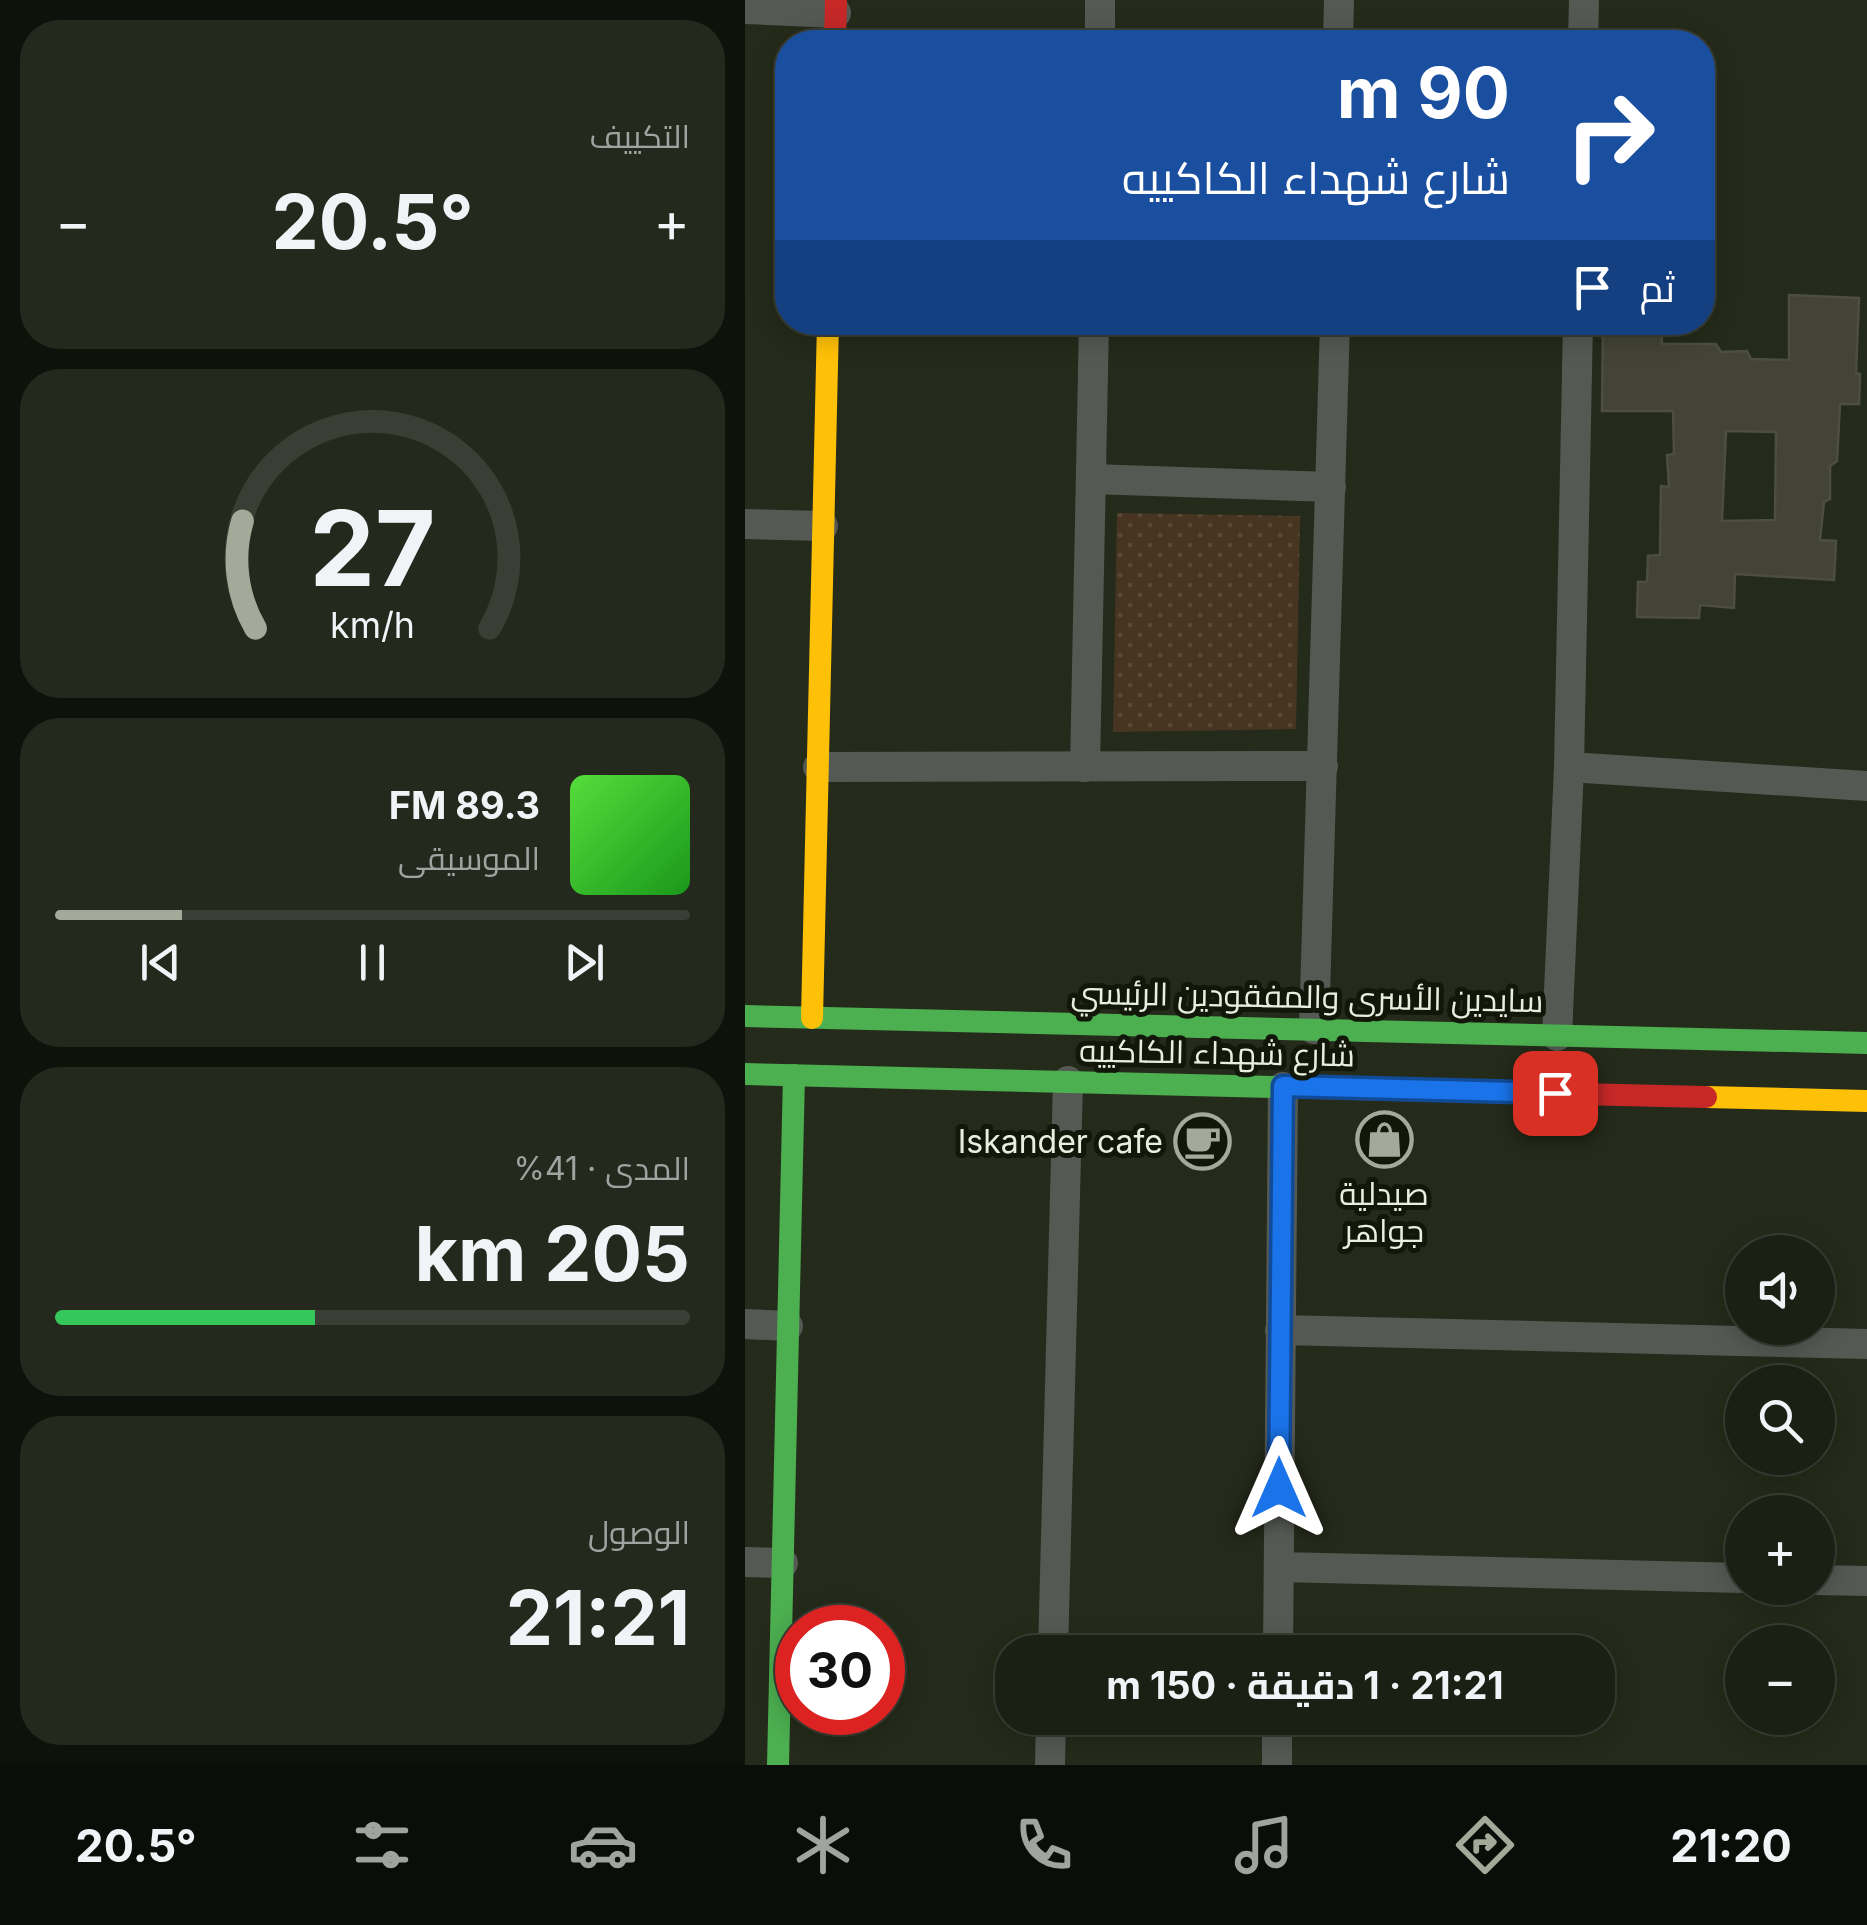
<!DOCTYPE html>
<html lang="ar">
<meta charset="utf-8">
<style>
body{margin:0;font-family:Inter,Cairo,sans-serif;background:#25281d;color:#f1f3f6;direction:rtl;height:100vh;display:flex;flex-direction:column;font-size:38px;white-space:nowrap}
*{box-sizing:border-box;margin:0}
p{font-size:32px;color:#a0a3a0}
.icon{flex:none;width:55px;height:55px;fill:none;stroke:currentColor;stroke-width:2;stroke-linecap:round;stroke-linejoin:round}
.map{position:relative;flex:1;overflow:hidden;direction:ltr}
.sheet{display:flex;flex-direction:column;gap:20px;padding:20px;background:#0f120b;width:745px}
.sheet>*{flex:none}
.hud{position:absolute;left:30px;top:30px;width:940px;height:305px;border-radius:40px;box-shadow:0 5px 25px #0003,0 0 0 2px #3a3e34;direction:rtl;background:#1a4fa0;color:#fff;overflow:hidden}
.fabs{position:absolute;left:980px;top:1235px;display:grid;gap:20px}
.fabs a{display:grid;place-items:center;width:110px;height:110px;border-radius:50%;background:#1c2014;box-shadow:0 5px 25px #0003,0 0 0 2px #3a3e34;font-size:50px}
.speed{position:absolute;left:30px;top:1605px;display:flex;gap:20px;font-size:50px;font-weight:700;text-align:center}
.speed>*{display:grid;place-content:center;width:130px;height:130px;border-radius:50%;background:#1c2014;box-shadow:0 5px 25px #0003,0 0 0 2px #3a3e34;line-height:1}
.speed .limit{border:15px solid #d22;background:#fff;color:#111}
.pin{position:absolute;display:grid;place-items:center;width:85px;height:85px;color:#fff;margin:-42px;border-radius:20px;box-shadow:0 5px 15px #0006}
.me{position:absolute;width:110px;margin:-55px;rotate:0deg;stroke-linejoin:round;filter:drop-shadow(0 0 8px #0008)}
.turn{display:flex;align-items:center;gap:35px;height:210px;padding:0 40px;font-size:45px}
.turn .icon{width:130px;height:130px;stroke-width:2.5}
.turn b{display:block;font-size:70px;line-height:85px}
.then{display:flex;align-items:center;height:95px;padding:0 40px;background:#0003;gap:20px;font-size:38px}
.big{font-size:75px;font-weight:700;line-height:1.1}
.sheet .card{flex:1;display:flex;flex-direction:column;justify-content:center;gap:15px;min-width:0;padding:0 35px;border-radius:40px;background:#25281d}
.sheet .dial{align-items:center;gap:0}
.dial svg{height:260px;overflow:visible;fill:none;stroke:#3a3e34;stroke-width:7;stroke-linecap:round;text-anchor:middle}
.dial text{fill:#f1f3f6;stroke:none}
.song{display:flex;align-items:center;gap:30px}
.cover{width:120px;height:120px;border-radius:15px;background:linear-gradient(135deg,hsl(110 70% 55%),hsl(120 70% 35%))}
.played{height:10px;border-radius:5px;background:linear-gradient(90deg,#a4aa99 20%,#3a3e34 20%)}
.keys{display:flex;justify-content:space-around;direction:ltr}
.heat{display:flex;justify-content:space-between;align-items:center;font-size:55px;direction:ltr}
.charge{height:15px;border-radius:8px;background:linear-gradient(90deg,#34c759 41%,#3a3e34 0)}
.trip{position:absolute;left:250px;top:1635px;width:620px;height:100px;border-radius:40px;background:#1c2014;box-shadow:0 5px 25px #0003,0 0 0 2px #3a3e34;font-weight:700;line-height:100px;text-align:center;direction:rtl}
.tabs{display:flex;height:160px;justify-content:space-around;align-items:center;background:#0b0d08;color:#a0a3a0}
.tabs .icon{width:70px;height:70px}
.tabs .current{color:#a4aa99}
.tabs b{font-size:45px;color:#f1f3f6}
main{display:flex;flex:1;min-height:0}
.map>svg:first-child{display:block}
.garden{fill:url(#garden-dots)}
.building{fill:#434436;stroke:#4d4e40;stroke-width:2.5;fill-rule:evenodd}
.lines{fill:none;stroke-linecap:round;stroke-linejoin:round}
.street{stroke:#555954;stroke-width:30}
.fast{stroke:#4caf50;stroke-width:22}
.slow{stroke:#ffc107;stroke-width:22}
.jam{stroke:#c62828;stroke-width:22}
.route-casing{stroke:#114b97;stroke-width:25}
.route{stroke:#1a73e8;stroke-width:18}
.labels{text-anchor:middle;stroke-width:10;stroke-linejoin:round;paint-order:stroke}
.street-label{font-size:32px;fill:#e8efdd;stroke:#12170a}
.poi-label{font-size:32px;fill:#e8efdd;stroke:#12170a;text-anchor:end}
</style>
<main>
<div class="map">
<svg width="1122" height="1765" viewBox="0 0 1122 1765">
<defs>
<pattern id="garden-dots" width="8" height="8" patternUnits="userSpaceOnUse" patternTransform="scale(2.5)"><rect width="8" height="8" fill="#473521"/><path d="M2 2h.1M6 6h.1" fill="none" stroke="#594936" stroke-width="1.8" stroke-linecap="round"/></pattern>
</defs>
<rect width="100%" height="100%" fill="#252b1a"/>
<polygon class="garden" points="372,513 555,516 551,729 368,732"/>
<path class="building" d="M1044 295 1114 298 1111 373 1115 374 1114 404H1095L1092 461 1085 466V499L1079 502 1075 540 1091 541 1089 580 990 574 989 608 955 605 954 618 892 617 893 582H902L903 556 915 555 916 486 924 487 922 455 929 454 928 411H857L858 322H916L917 344H971L976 352 1002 351 1006 359 1044 360ZM981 431 1031 432 1030 520 977 521Z"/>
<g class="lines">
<g class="street">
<polyline points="0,9 91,13"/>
<polyline points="355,42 355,0"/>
<polyline points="593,42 594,0"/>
<polyline points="838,42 839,0"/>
<polyline points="346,479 586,487"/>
<polyline points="0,524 78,526"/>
<polyline points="73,767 578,766"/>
<polyline points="340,767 349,322"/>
<polyline points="824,767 1122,786"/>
<polyline points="569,1029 590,322"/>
<polyline points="812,1036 824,767 833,322"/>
<polyline points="0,1324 43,1326"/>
<polyline points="535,1330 1122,1344"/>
<polyline points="0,1562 38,1563"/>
<polyline points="534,1567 998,1578"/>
<polyline points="1072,1580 1122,1581"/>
<polyline points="308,1652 323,1081"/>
<polyline points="533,1652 538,1087"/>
<polyline points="305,1765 306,1718"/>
<polyline points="532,1765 532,1718"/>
</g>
<g class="fast">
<polyline points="0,1016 1122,1043"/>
<polyline points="0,1074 566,1088"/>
<polyline points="33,1765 49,1075"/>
</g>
<g class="slow">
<polyline points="67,1018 83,322"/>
<polyline points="961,1097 1122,1101"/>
</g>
<g class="jam">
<polyline points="90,42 91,0"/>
<polyline points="566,1088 961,1097"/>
</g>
</g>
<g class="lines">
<defs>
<polyline id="route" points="534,1488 538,1086 810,1093"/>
</defs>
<use href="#route" class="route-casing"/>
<use href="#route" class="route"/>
</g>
<defs>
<symbol id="shop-ring" viewBox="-11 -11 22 22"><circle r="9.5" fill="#12170a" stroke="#a4aa99" stroke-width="1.5"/><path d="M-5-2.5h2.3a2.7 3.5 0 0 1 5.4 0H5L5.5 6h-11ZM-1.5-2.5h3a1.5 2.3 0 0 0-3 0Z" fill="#a4aa99"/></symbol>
<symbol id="cafe-ring" viewBox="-11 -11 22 22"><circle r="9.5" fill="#12170a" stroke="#a4aa99" stroke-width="1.5"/><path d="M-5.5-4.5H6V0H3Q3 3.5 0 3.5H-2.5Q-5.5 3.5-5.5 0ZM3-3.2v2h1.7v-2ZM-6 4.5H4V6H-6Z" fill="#a4aa99"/></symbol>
</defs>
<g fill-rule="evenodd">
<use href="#shop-ring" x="608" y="1108" width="63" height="63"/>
<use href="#cafe-ring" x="426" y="1110" width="63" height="63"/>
</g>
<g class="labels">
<g class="street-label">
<text transform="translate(562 997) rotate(1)" y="11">سايدين الأسرى والمفقودين الرئيسي</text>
<text transform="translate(472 1053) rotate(1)" y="11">شارع شهداء الكاكييه</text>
</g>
<g class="poi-label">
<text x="418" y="1153">Iskander cafe</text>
<text x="639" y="1205" text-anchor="middle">صيدلية<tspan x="639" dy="37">جواهر</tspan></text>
</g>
</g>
</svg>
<div class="fabs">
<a><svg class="icon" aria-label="sound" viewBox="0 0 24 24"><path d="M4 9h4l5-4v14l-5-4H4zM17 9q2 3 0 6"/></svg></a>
<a><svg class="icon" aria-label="search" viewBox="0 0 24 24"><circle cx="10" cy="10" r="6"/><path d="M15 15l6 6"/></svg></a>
<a>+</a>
<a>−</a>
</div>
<div class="speed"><div class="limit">30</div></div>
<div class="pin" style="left:810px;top:1093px;background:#d93025"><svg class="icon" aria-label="arrive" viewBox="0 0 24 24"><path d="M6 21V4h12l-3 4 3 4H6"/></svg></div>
<svg class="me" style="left:534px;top:1488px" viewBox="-20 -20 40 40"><path d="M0-17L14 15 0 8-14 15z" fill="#1a73e8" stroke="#fff" stroke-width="4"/></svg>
<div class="trip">21:21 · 1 دقيقة · 150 m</div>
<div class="hud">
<div class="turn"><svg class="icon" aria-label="right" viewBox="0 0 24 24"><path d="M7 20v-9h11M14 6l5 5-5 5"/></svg><div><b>90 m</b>شارع شهداء الكاكييه</div></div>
<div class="then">ثم<svg class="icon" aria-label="arrive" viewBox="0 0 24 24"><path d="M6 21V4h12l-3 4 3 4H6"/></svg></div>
</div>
</div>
<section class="sheet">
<div class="card"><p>التكييف</p>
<div class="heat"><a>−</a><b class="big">20.5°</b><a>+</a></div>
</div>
<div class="card dial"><svg viewBox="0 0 100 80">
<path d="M14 69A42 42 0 1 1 86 69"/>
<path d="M14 69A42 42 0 0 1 10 36" stroke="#a4aa99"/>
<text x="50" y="56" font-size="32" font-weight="700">27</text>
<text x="50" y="72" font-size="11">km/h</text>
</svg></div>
<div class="card">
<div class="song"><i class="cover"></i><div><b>89.3 FM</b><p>الموسيقى</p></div></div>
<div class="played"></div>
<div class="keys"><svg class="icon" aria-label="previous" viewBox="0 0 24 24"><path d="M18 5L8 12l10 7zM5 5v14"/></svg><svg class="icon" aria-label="pause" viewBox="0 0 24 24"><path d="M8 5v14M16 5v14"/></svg><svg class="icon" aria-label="next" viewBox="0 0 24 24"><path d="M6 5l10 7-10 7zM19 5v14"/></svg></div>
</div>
<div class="card"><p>المدى · 41%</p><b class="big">205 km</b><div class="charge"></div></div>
<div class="card"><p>الوصول</p><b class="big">21:21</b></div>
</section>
</main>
<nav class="tabs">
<b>21:20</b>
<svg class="icon current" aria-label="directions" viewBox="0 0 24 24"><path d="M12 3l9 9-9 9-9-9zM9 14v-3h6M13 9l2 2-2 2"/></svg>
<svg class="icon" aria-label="music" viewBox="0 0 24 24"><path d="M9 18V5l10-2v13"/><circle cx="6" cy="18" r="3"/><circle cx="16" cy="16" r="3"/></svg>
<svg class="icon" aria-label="phone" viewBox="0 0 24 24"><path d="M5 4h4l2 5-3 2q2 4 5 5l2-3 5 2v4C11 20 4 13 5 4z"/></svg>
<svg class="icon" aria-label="climate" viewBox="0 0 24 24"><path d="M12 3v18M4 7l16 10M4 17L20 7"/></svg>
<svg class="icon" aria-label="car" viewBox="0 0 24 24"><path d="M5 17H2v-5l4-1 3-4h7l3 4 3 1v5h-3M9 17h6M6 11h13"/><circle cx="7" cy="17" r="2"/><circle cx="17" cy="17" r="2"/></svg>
<svg class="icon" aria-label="filters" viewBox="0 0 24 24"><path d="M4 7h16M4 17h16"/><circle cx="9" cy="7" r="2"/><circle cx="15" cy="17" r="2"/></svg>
<b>20.5°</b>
</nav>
